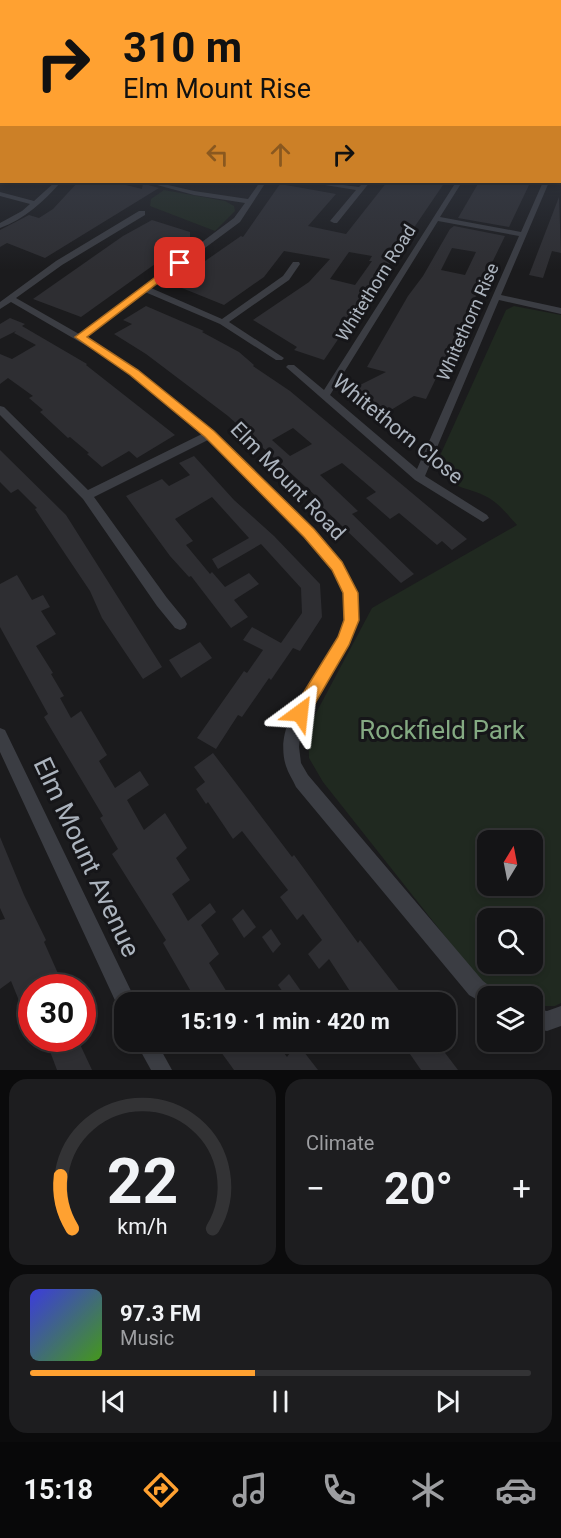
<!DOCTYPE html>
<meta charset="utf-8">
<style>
body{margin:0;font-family:Roboto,sans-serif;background:#1d1d1f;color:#f1f3f6;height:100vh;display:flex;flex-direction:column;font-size:22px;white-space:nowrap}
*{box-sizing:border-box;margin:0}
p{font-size:20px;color:#9d9ea1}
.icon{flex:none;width:33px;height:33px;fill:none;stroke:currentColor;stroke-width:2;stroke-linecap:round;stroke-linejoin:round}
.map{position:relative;height:1070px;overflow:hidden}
.side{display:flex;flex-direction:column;gap:9px;padding:9px;background:#0b0b0c;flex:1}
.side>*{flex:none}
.hud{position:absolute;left:0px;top:0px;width:561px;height:183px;box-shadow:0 3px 9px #0003,0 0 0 2px #333335;background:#ffa131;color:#111;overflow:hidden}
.needle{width:39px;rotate:10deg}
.fabs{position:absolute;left:477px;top:830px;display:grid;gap:12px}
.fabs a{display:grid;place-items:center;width:66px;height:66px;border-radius:12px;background:#141416;box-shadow:0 3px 9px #0003,0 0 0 2px #333335;font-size:30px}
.speed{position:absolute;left:18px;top:974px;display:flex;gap:12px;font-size:30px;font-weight:700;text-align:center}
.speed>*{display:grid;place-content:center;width:78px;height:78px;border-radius:50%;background:#141416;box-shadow:0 3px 9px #0003,0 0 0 2px #333335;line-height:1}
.speed .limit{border:9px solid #d22;background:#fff;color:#111}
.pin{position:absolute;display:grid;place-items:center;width:51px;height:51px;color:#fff;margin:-26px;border-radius:12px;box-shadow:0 3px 9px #0006}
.me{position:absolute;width:66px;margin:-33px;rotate:30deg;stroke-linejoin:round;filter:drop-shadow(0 0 4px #0008)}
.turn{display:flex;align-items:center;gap:21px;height:126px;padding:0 24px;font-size:27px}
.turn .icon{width:78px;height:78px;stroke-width:2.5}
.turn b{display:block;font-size:42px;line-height:51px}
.lanes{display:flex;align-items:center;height:57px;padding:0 24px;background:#0003;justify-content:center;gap:30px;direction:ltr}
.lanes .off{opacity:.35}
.big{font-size:45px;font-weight:700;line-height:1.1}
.side .widget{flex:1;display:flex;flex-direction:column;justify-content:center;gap:9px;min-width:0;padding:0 21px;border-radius:18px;background:#1d1d1f}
.side .dial{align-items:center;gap:0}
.dial svg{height:156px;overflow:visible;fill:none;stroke:#333335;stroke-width:7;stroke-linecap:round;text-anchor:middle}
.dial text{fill:#f1f3f6;stroke:none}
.song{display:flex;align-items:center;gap:18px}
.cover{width:72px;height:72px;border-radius:9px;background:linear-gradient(135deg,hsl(240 70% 55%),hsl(100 70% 35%))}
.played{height:6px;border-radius:3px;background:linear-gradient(90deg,#ffa131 45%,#333335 45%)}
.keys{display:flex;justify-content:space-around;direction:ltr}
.heat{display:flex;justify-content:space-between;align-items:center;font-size:33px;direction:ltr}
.side .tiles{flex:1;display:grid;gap:9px;grid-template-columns:1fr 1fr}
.widget:last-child{grid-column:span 2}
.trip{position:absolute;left:114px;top:992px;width:342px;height:60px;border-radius:18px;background:#141416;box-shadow:0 3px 9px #0003,0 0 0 2px #333335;font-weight:700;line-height:60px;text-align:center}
.tabs{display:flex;height:96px;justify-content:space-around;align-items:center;background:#080809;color:#9d9ea1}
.tabs .icon{width:42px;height:42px}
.tabs .on{color:#ffa131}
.tabs b{font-size:27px;color:#f1f3f6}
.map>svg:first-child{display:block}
.green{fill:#202920;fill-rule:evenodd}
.building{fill:#2e2e32;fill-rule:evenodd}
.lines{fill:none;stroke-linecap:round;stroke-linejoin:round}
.street{fill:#3b3d43;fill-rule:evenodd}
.secondary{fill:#494d53;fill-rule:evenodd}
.route{fill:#ffa131;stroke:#a66920;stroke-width:1.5}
.labels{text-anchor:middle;stroke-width:6;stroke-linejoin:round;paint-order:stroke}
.far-street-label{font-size:18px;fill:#acb4be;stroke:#161619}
.street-label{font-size:21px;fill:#acb4be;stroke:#161619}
.near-park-label{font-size:26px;fill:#84aa82;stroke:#161619}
.near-street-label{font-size:26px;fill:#acb4be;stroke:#161619}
</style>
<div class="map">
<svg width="561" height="1070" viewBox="0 0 561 1070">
<rect width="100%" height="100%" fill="#1b1b1d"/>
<g class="green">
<polygon points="164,190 225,201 234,206 235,211 215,231 150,206 151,199"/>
<path d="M514 306 561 315V1003L555 1006H533L532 996H503L481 982 323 782 309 758 308 728 372 608 517 525C509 516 499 504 489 498 465 484 451 494 438 460L506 310ZM488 840H532V885H488ZM488 918H532V963H488Z"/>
</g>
<g class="building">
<polygon points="78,182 114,182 142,189 143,182 144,182 145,184 159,188 45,258 7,243 0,247 0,230 29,215 39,218 53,209"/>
<path d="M387 182H412L429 184 431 182H445L324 360 294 350 297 347 253 320 309 282 330 259 284 251 264 277 224 305 172 284 241 236 243 237 280 184 336 194 308 226 346 234ZM349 252 372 256 369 261H372L355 285 330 279Z"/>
<polygon points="479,182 529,185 509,227 458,218"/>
<polygon points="559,197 561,253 552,251 543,278 529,275"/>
<polygon points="152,220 190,232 190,239 81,317 33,299 123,236"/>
<path d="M454 226 505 236 426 399 414 396 381 416 350 390 386 372 367 367 408 296 423 276 450 229ZM452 248 476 252 465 275 441 270Z"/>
<path d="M146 306 204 331 202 332 239 352 254 365 253 366 290 391 467 539 452 550 442 541 437 545 399 513 390 519 366 498 376 492 342 463 320 475 358 511 352 514 414 574 401 583 314 499 317 497 228 416 146 354 114 334 132 324 123 320ZM293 428 312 444 290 456 272 440Z"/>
<polygon points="10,318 25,324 22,326 87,364 86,365 175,435 137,458 129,451 102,467 87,454 89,453 70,437 68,438 40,412 43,410 29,398 33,396 8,378 0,384 0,354 12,359 36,345 14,333 16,331 0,339 0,324"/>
<polygon points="0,450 66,515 162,667 143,679 102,618 90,591 35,509 37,508 18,489 11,493 0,482"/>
<polygon points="194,456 234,500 274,536 320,584 322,617 300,651 293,648 271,680 269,678 242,717 238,715 216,749 197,738 244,671 247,673 263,650 243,640 252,627 281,643 302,613 301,588 261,544 218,569 212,559 249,538 212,497 175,519 193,541 186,545 210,574 212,572 225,587 249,573 259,584 234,600 248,617 231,628 191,576 189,577 170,556 126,496 162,479 169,486 190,475 179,463"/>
<polygon points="17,575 32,600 43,595 50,607 41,611 56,634 36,646 53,673 51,674 64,696 60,698 71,718 81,711 107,755 99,761 115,788 140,771 149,785 127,800 144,830 165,813 187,848 176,858 190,880 172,894 188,921 210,903 216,912 201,925 219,954 209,963 233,1002 197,1002 163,943 166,940 112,854 118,849 100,818 103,816 44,717 48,714 0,627 0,584"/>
<polygon points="200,642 212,658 181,678 169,660"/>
<polygon points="213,753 292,857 294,855 358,943 360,940 408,1002 357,1002 329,959 319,969 308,954 322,940 303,914 297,920 280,897 288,890 242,831 233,839 208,802 206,804 196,789 205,782 194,767"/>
<polygon points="0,837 24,895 46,940 44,942 64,987 32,987 31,1030 11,981 0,989 0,920 5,919 0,908"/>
<polygon points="243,909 256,927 244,938 232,919"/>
<polygon points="271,929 281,944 273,953 262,937"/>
<polygon points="289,974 301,991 290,1002 278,985"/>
<polygon points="45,1038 77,1038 92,1070 57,1070"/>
<polygon points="213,1041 275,1041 287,1057 297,1043 318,1070 234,1070"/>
<polygon points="401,1041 436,1041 458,1070 421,1070"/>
</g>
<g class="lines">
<g class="street">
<rect x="560" y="125" width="1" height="4"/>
<rect x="0" y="134" width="2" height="4"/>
<path d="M55 182H61C44 201 25 219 0 228V223L22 211 30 204 0 196V192L34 201Z"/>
<path d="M146 182H155L194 191 248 199 260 182H266L240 222 151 288 222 319 283 276 293 262H299L300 264 289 280 229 322 284 358 282 360H276L220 324 145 292 85 338 115 355 214 431 313 530 343 566 356 593 359 620 349 644 301 727 299 747 301 763 308 775 483 981 495 990 497 996H488V1006L469 995 296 787C293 780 288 773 286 766 266 703 363 651 343 592 333 562 307 538 285 516 260 490 234 465 208 440L94 497 167 598 185 620 187 624 185 628 180 630 175 628 157 606 83 499 0 415V406L4 407 88 490 202 434 186 419 109 359 11 302 0 309V302L56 261 139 211H145V215L62 265 16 298 79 334 234 218 245 203 194 195Z"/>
<polygon points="306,182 320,182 359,187 364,182 370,182 337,223 334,223 330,221 356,190"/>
<path d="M456 182H462L440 217 521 232 543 182H549L501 295 561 308V314L499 300 425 476 487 515 489 518 483 522 415 480 286 367 288 365H294L324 390ZM438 221 519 236 417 469 330 395Z"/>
<polygon points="0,728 5,730 133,995 136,1002 124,1002 124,1011 119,1009 0,752"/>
<polygon points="561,1006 561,1026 547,1031 532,1028 532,1008 547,1011"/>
<polygon points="135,1041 156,1041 172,1070 151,1070"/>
</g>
<rect class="secondary" x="560" y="174" width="1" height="6"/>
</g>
<linearGradient id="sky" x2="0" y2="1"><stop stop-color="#0f0f10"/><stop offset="0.44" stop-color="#393f4c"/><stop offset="1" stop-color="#393f4c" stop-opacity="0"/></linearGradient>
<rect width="561" height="270" fill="url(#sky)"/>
<polygon class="route" points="177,261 184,263 87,337 138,370 214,431 314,529 342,562 358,593 359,620 349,645 306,719 300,721 294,719 291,713 294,708 338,637 344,620 343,593 332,570 304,537 205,437 130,375 75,337"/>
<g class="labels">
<g class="far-street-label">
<text transform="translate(376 283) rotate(-58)" y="6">Whitethorn Road</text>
<text transform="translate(468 322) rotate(-66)" y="6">Whitethorn Rise</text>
</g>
<g class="street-label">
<text transform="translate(398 429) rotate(39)" y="7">Whitethorn Close</text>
<text transform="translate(288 481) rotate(46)" y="7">Elm Mount Road</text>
</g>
<g class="near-park-label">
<text x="442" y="739">Rockfield Park</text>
</g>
<g class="near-street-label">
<text transform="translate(87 857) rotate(65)" y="9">Elm Mount Avenue</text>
</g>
</g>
</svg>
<div class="fabs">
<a><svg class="needle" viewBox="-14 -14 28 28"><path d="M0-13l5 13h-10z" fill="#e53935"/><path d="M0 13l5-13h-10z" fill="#9d9ea1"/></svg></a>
<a><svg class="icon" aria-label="search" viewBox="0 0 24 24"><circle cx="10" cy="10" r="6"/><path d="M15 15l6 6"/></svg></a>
<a><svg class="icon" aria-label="layers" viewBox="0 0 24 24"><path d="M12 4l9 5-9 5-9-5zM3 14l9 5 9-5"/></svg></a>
</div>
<div class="speed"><div class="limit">30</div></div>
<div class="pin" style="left:180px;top:263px;background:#d93025"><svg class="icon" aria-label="arrive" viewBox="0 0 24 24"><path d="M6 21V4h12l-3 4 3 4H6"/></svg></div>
<svg class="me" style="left:300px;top:713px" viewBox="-20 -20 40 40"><path d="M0-17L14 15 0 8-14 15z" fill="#ffa131" stroke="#fff" stroke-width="4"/></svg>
<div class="trip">15:19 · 1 min · 420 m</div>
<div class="hud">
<div class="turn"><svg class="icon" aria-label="right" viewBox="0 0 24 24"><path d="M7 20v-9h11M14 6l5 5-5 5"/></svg><div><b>310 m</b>Elm Mount Rise</div></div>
<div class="lanes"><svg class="icon off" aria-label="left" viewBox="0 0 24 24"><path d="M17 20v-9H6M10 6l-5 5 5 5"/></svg><svg class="icon off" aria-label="ahead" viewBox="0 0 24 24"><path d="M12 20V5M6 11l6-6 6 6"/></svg><svg class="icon" aria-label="right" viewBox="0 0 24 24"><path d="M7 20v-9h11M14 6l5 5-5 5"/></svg></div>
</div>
</div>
<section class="side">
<div class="tiles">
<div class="widget dial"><svg viewBox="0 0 100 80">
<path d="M14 69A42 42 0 1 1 86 69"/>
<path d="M14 69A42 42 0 0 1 8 42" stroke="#ffa131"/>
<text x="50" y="56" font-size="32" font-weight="700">22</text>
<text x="50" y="72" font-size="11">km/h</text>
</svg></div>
<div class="widget"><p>Climate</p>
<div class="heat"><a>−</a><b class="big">20°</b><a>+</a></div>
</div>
<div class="widget">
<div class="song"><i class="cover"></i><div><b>97.3 FM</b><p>Music</p></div></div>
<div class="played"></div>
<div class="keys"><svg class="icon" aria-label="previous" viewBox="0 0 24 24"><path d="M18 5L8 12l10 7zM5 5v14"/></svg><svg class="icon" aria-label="pause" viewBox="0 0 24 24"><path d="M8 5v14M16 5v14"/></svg><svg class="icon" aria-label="next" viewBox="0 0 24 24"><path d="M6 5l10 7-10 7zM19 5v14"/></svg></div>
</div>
</div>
</section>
<nav class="tabs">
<b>15:18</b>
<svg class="icon on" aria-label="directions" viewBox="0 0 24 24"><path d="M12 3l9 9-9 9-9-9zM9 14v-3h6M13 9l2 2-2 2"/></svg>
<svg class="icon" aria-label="music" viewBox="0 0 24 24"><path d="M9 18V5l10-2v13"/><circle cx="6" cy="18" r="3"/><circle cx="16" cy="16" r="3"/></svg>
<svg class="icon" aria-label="phone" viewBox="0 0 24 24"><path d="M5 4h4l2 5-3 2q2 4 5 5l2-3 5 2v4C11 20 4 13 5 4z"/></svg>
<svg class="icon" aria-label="climate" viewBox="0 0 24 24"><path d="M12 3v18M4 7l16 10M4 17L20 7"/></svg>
<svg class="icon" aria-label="car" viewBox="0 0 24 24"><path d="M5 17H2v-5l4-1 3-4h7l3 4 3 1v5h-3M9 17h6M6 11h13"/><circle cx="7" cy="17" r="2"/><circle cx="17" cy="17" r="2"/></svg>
</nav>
